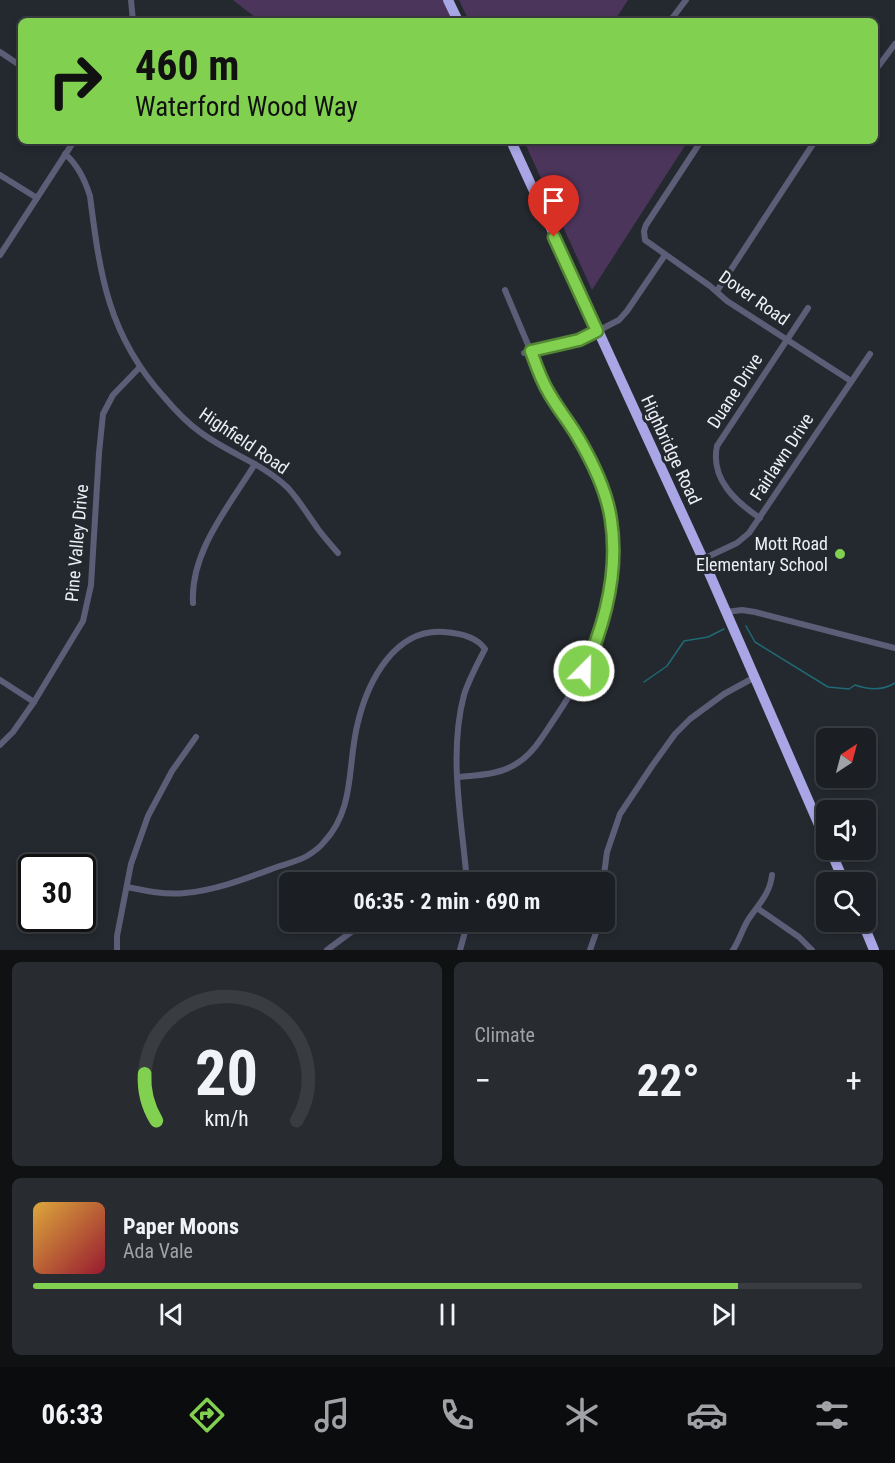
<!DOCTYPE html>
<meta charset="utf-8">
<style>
body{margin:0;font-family:"Roboto Condensed",sans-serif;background:#282c30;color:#f1f3f6;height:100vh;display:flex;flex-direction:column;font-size:22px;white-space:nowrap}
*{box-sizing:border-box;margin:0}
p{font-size:20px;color:#a0a2a6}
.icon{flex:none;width:33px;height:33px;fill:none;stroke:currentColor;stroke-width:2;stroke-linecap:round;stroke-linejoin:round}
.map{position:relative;height:950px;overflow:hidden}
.sheet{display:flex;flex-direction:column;gap:12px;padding:12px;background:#0f1113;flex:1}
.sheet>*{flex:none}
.hud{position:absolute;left:18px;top:18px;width:860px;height:126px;border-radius:9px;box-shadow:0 3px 9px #0003,0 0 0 2px #393d41;background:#82d050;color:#111;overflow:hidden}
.needle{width:39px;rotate:36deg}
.buttons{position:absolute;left:816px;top:728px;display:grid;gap:12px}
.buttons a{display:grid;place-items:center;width:60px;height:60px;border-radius:9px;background:#1b1f23;box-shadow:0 3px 9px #0003,0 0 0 2px #393d41;font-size:30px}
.speed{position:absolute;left:18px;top:854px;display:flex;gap:12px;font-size:30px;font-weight:700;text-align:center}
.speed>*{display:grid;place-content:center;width:78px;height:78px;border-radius:50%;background:#1b1f23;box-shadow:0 3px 9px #0003,0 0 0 2px #393d41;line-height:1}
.speed .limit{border:3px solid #111;border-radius:9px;background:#fff;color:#111}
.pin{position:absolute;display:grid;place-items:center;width:51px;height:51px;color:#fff;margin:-62px -26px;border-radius:50% 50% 50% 0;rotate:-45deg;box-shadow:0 0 6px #0007}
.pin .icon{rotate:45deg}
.me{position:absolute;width:66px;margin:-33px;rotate:23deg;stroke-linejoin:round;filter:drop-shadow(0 0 4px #0008)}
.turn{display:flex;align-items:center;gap:21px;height:126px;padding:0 18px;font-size:27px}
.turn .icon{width:78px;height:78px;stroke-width:2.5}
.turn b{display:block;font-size:42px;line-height:51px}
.big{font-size:45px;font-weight:700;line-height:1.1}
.sheet .card{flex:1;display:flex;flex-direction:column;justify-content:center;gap:9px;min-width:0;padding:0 21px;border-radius:9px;background:#282c30}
.sheet .dial{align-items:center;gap:0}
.dial svg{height:156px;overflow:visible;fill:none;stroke:#393d41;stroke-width:7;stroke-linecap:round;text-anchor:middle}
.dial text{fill:#f1f3f6;stroke:none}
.song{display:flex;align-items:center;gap:18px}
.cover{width:72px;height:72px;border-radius:9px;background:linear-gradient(135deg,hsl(40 70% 55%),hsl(350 70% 35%))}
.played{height:6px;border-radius:3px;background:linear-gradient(90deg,#82d050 85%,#393d41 85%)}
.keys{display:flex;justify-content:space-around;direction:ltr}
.heat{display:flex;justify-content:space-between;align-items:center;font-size:33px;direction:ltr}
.sheet .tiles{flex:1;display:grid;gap:12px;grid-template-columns:1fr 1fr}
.card:last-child{grid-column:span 2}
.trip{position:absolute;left:279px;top:872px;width:336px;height:60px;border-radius:9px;background:#1b1f23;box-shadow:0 3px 9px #0003,0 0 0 2px #393d41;font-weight:700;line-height:60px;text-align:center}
.tab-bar{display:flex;height:96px;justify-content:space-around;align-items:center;background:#0b0c0e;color:#a0a2a6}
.tab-bar .icon{width:42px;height:42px}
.tab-bar .on{color:#82d050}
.tab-bar b{font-size:27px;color:#f1f3f6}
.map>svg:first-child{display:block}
.green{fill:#4c355b}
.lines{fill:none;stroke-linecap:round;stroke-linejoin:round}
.stream{stroke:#206975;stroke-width:1.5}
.street{stroke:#5e5d77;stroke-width:6}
.highway{stroke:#a8a6e5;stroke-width:10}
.route-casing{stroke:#548734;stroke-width:15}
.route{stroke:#82d050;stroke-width:10}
.poi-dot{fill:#82d050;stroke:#24292f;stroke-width:2}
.labels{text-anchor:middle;stroke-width:6;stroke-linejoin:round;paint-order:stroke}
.street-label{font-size:18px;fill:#eceff4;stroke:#24292f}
.poi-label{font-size:18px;fill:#eceff4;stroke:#24292f;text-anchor:end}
</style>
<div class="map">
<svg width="895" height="950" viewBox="0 0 895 950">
<rect width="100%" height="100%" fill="#24292f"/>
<g class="green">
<polygon points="233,0 443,0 452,21 260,21"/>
<polygon points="459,0 628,0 617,17 623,21 469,21"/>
<polygon points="524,141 688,141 592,290"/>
</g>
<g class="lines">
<g class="stream">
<path d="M746 626 755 642 828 687 849 689 855 685C869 690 882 691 895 683"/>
<polyline points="644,682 667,666 684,641 708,637 724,629"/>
</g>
<g class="street">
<polyline points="131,0 133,21"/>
<polyline points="670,21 686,0"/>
<polyline points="0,52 21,66"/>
<polyline points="874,72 895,44"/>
<polyline points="701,141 646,225 644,231 645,240 710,286 727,301 851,381"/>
<path d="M65 154C78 165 85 180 90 196 100 275 108 335 164 397 175 410 186 422 200 432 228 453 262 463 288 488 299 500 308 515 318 529 324 537 331 545 338 553"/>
<polyline points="0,175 37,198"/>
<polyline points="0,255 74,141"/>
<polyline points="717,291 815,141"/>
<polyline points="524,353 578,341 619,320 627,311 665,255"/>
<path d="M760 518C736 502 710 479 717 446L808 308"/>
<polyline points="703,559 737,543 749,533 870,354"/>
<path d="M193 603C190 552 229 506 255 464"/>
<polyline points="726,612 742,610 755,612 895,648"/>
<polyline points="0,680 34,702"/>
<polyline points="0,745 13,732 34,702 83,621 91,585 99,453 103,414 113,395 139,368"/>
<path d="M458 777C479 775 501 775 519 762 534 752 543 736 553 721 589 668 606 630 611 566 612 549 614 532 610 516 604 489 592 459 578 436 566 417 552 399 542 378L505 290"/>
<polyline points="603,882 607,852 620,814 652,766 675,734 690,719 724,694 755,677"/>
<path d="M127 887C146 891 165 895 185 893 217 890 247 878 277 867 286 864 298 861 307 856 312 853 320 847 324 842 356 808 347 763 358 722 368 681 395 628 444 632 459 633 476 636 485 649 478 663 469 679 464 695 448 755 462 821 467 882"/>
<polyline points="757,908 799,937 812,950"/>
<polyline points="117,950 117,936 131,864 148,816 172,771 196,737"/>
<polyline points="327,950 366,921"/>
<polyline points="460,950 468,921"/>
<polyline points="590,950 600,921"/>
<path d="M733 950C739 941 742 930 748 920 758 905 770 894 772 875"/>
</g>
<g class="highway">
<polyline points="448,0 458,21"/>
<polyline points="511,141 703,559 826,841"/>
<polyline points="830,849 844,882"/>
<polyline points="862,921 874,950"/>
</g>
</g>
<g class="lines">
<defs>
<path id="route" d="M554 237 597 331 579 340 531 351C536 365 541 380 549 393 558 409 570 423 579 439 593 463 607 492 611 520 619 571 605 624 584 671"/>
</defs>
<use href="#route" class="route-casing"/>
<use href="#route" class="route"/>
</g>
<circle class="poi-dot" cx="840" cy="554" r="6"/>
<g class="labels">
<g class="street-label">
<text transform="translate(754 298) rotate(35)" y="6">Dover Road</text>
<text transform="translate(735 391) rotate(-57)" y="6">Duane Drive</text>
<text transform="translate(244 441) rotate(34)" y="6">Highfield Road</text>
<text transform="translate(671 450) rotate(65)" y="6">Highbridge Road</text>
<text transform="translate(782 457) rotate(-57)" y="6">Fairlawn Drive</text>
<text transform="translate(77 543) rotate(-85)" y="6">Pine Valley Drive</text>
</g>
<g class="poi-label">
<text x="828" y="550">Mott Road<tspan x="828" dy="21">Elementary School</tspan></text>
</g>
</g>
</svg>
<div class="buttons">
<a><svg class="needle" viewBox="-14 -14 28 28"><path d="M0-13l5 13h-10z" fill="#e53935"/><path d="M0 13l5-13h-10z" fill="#a0a2a6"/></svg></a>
<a><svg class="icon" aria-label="sound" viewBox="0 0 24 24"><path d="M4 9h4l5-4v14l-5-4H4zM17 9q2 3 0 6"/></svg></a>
<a><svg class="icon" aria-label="search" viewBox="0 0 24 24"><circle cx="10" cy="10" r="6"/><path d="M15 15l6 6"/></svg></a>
</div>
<div class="speed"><div class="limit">30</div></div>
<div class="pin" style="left:554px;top:237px;background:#d93025"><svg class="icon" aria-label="arrive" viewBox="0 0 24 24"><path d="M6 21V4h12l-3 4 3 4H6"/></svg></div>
<svg class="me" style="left:584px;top:671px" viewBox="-20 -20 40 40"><circle r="17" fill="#82d050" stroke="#fff" stroke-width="3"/><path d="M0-11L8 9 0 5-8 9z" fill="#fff"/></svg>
<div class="trip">06:35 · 2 min · 690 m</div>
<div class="hud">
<div class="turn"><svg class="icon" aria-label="right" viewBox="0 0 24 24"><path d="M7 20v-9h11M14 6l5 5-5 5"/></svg><div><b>460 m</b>Waterford Wood Way</div></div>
</div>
</div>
<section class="sheet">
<div class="tiles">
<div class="card dial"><svg viewBox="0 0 100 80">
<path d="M14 69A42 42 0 1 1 86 69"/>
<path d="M14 69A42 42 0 0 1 8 45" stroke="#82d050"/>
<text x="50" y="56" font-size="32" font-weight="700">20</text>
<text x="50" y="72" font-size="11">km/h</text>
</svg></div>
<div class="card"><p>Climate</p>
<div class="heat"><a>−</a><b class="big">22°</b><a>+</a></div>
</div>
<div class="card">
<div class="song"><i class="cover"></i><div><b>Paper Moons</b><p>Ada Vale</p></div></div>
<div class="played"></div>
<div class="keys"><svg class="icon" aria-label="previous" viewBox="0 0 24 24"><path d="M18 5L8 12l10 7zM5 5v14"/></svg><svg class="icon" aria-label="pause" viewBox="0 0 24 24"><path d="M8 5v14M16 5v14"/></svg><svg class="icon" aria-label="next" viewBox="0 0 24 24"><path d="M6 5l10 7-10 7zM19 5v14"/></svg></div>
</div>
</div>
</section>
<nav class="tab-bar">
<b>06:33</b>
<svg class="icon on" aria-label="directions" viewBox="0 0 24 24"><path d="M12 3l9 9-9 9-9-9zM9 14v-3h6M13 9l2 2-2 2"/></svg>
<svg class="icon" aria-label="music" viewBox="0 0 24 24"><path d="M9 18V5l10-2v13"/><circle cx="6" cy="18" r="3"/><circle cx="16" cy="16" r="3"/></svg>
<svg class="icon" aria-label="phone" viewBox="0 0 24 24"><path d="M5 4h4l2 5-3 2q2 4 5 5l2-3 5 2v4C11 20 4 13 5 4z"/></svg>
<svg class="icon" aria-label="climate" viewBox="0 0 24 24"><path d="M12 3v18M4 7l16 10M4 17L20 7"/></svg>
<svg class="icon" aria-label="car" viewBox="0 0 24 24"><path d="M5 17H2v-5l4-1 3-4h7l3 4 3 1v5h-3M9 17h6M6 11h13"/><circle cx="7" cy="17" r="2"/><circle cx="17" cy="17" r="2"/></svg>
<svg class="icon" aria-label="filters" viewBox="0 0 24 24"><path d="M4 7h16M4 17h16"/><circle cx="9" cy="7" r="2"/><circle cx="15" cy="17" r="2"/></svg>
</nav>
